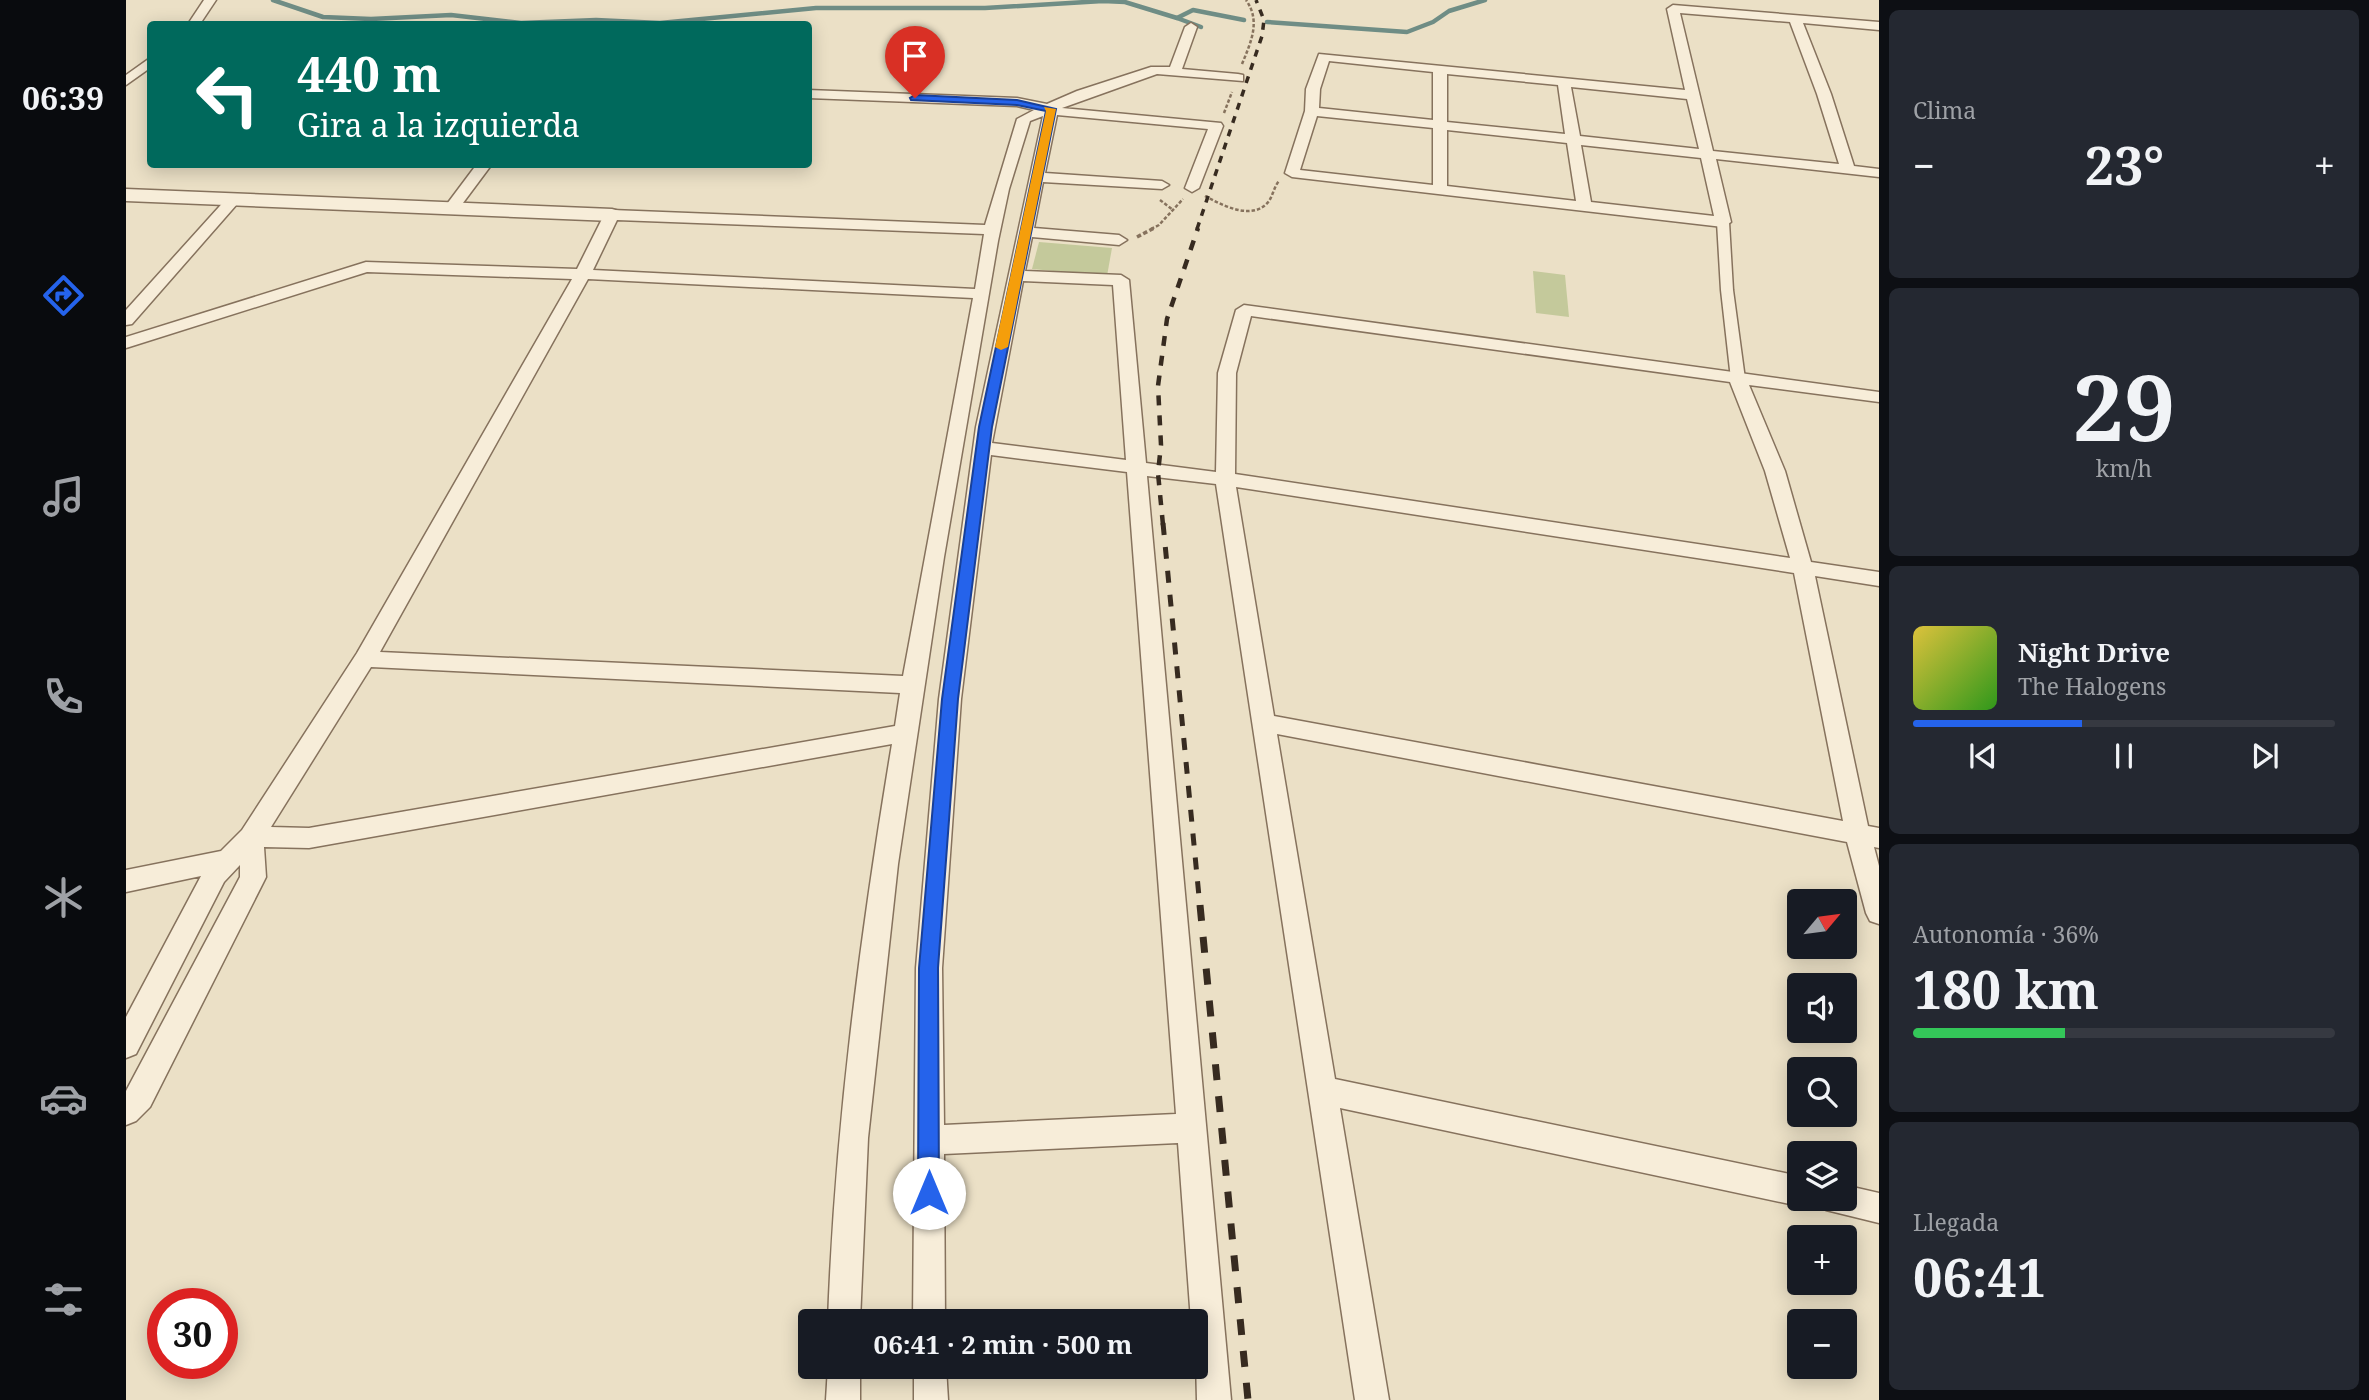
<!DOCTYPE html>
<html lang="es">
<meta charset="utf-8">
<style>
body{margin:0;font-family:"Noto Serif",serif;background:#242831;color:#f1f3f6;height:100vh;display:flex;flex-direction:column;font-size:26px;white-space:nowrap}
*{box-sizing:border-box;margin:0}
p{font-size:23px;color:#9ea1a6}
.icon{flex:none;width:38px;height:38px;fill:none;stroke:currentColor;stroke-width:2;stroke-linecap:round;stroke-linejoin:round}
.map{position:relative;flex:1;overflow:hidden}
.panel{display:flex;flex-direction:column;gap:10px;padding:10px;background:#0d0f14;width:490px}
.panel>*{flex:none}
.banner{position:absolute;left:21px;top:21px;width:665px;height:147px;border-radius:7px;box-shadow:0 4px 18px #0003;background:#00695c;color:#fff;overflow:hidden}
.needle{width:46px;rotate:61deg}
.fabs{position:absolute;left:1661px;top:889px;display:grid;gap:14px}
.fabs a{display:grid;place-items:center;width:70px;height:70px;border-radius:7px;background:#171b24;box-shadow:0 4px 18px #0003;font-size:35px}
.speed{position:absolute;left:21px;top:1288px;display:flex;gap:14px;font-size:35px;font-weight:700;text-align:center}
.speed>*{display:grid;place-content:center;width:91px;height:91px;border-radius:50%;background:#171b24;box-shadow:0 4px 18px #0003;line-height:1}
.speed .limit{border:10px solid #d22;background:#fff;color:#111}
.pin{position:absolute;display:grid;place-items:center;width:60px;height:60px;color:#fff;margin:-72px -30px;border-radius:50% 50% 50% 0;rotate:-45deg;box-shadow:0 0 7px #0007}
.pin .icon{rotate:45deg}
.me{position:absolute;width:77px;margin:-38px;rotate:0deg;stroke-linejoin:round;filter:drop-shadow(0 0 5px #0008)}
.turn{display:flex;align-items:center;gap:24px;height:147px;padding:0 35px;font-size:32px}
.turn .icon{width:91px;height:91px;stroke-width:2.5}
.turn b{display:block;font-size:49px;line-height:60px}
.big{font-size:52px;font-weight:700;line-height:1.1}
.panel .widget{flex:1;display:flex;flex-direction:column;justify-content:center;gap:10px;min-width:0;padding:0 24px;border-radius:10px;background:#242831}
.panel .dial{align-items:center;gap:0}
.dial b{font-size:91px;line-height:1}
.song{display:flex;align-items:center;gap:21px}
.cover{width:84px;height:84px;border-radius:10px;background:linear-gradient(135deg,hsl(50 70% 55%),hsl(110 70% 35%))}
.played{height:7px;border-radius:4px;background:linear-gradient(90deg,#2563eb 40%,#363941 40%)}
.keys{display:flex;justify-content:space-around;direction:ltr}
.heat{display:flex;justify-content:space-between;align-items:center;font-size:38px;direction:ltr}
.charge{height:10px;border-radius:5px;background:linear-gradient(90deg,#34c759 36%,#363941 0)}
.trip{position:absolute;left:672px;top:1309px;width:410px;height:70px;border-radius:7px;background:#171b24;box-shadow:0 4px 18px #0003;font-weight:700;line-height:70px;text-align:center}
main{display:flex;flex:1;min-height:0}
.dock{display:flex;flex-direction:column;width:126px;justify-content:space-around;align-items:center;background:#090b0e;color:#9ea1a6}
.dock .icon{width:49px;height:49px}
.dock .on{color:#2563eb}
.dock b{font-size:32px;color:#f1f3f6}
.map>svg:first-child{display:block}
.green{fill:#c4c99b}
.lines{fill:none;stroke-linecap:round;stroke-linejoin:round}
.stream{stroke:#6f8d85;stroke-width:4.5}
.pedestrian-casing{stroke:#86725d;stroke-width:3}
.minor-casing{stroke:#86725d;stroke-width:3}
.tertiary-casing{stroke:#86725d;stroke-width:3}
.path-far1{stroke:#86725d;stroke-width:2.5;stroke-dasharray:3.5 2;stroke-linecap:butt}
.path{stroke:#86725d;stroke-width:3.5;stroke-dasharray:4.5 2.5;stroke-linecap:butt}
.pedestrian{fill:#f7edd9;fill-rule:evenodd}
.minor{fill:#f7edd9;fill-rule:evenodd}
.tertiary{fill:#f7edd9;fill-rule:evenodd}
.rail-far3{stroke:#372b20;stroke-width:3.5;stroke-dasharray:7 7;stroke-linecap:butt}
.rail-far2{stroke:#372b20;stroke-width:4.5;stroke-dasharray:10 10;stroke-linecap:butt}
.rail-far1{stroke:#372b20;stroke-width:5;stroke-dasharray:12 12;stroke-linecap:butt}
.rail{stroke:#372b20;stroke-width:7;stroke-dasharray:16 16;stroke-linecap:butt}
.route{fill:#2563eb;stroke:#184099;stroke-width:2}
.slow{fill:#f59e0b}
</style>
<main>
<nav class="dock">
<b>06:39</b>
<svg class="icon on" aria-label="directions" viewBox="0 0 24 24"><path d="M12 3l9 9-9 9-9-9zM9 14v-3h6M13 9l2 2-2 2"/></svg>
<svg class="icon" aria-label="music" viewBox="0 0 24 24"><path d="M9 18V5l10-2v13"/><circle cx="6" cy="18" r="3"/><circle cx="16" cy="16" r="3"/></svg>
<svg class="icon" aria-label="phone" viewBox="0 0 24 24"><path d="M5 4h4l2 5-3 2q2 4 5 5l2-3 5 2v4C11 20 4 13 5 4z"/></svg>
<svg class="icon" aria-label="climate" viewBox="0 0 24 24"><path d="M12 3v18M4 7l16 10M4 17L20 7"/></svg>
<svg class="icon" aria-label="car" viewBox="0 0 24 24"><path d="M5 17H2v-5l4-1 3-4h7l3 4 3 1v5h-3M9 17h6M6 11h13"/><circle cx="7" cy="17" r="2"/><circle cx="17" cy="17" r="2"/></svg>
<svg class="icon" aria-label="filters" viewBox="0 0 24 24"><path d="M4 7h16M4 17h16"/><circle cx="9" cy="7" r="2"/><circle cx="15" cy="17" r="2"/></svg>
</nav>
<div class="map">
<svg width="1753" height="1400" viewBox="0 0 1753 1400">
<rect width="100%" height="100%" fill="#ebe0c6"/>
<g class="green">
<polygon points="913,242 986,248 981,276 906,269"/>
<polygon points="1407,271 1439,275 1443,317 1410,313"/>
</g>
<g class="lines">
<g class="stream">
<polyline points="147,0 197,17 245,19 325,15 395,23 470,20 534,23 690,8 859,8 977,1 999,2 1051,18 1067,10 1118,20"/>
<polyline points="1051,18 1075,27"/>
<polyline points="1141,22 1281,32 1307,22 1323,11 1359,0"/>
</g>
<defs>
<polygon id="pedestrian" points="1597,218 1603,222 1607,290 1619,379 1612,383 1605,379 1595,290 1591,222"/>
<g id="minor">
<polygon points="78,0 90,0 74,24 62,24"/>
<path d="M1547 5 1753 22V30L1677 23 1705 94 1728 166 1753 169V177L1590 159 1605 222 1597 227 1166 177 1159 173 1179 111 1180 89 1193 54 1559 90 1541 9ZM1554 13 1664 22 1691 94 1713 164 1587 151ZM1203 61 1307 72V120L1193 108 1194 89ZM1321 74 1432 85 1439 134 1321 122ZM1445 87 1561 99 1573 149 1454 136ZM1191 116 1307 128V185L1174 170ZM1321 130 1441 143 1450 201 1321 186ZM1455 145 1575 158 1588 216 1465 202Z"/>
<path d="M1065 23 1071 27 1056 69 1112 74 1117 75V81L1031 74 936 108 1095 123 1097 126 1073 188 1066 192 1059 188 1082 129 931 115 919 173 1036 181 1043 185 1036 189 917 182 908 228 993 235 1001 240 993 245 906 237 899 271 995 275 1003 280 1020 463 1090 472 1092 373 1110 310 1118 305 1753 392V402L1623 385 1659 471 1685 562 1753 572V586L1689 576 1742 826 1753 828V848L1748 847 1753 866V924L1744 921 1740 913 1721 842 1151 734 1209 1079 1673 1176V1199H1685L1684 1202 1673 1206 1214 1108 1263 1400H1229L1090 484 1021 476 1105 1400H1071L1069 1321H1065L1052 1143 818 1154 819 1321H787L790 968 813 699 850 427 917 116 904 121 883 189 872 241 818 557 772 864 742 1138 734 1321H702C709 1127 734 936 766 744L183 848 138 847 140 877 136 885 24 1107 10 1121 0 1125V1091L114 877V865L98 882 10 1054 0 1058V1017L75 876 0 892V870L95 851 116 830 231 653 446 279 241 272 0 348V337L240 262 451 269 478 215 486 210 859 225 891 119 908 110 891 106 682 98V90L891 98 921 104 951 91 1025 67H1044L1059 27ZM491 220 858 234 849 289 467 270ZM462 279 847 298 777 676 254 652ZM897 281 987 285 1000 460 866 443ZM1125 316 1604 382 1639 471 1664 558 1109 474 1110 373ZM865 455 1001 472 1050 1114 818 1125 816 968 835 699ZM1110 487 1668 573 1717 821 1148 716ZM245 667 774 693 769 726 183 828 145 827Z"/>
<polygon points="24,58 24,68 0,85 0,75"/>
<polygon points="351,164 366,164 331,211 321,211 318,208"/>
<polygon points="107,195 115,200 112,203 6,324 0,325 0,310 102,197"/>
<polygon points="1718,1185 1753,1193 1753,1223 1700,1210 1696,1199 1718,1199"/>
<polygon points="702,1367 734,1367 734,1400 700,1400"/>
<polygon points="788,1367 820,1367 822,1400 788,1400"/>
</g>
<polygon id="tertiary" points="0,189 486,209 493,211 496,215 493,219 486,221 0,201"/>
</defs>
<use href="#pedestrian" class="pedestrian-casing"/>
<use href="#minor" class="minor-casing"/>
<use href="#tertiary" class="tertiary-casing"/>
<g class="path-far1">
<path d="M1116 64C1125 42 1135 21 1120 0"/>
<polyline points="1098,113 1106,92"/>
<path d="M1079 196C1096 205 1127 222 1143 201 1147 195 1148 187 1153 181"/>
<polyline points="1034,200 1047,210"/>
<polyline points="1025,229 1033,225 1057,199"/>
</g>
<polyline class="path" points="1011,237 1028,228"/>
<use href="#pedestrian" class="pedestrian"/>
<use href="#minor" class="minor"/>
<use href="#tertiary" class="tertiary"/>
<polyline class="rail-far3" points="1071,229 1136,36 1138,20 1130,0"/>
<polyline class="rail-far2" points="1037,525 1032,473 1035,445 1032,386 1041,319 1072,228"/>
<polyline class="rail-far1" points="1037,523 1074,907"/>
<polyline class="rail" points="1074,905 1122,1400"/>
</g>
<polygon class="route" points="789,95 891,100 930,109 866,427 832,699 812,968 813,1193 810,1201 803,1204 795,1201 792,1193 793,968 816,699 853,427 920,111 891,105 785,100 784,98"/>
<polygon class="slow" points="918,107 930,109 882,347 875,350 869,347 920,111"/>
</svg>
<div class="fabs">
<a><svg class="needle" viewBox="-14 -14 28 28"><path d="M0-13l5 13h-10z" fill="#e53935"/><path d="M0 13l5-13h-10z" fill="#9ea1a6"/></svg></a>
<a><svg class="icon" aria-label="sound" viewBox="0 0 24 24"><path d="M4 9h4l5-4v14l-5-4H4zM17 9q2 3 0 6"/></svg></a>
<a><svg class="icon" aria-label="search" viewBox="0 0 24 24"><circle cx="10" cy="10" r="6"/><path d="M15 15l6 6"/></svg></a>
<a><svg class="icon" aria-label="layers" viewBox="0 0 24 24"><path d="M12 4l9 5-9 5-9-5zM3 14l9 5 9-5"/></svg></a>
<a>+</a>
<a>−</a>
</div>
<div class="speed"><div class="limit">30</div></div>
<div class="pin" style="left:789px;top:98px;background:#d93025"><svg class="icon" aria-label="arrive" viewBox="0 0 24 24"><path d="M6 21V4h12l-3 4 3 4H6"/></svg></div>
<svg class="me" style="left:803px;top:1193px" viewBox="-20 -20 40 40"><circle r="19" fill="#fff"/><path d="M0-13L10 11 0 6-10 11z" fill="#2563eb"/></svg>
<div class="trip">06:41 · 2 min · 500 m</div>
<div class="banner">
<div class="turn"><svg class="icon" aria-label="left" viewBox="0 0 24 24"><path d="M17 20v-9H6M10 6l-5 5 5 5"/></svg><div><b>440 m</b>Gira a la izquierda</div></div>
</div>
</div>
<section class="panel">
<div class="widget"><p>Clima</p>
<div class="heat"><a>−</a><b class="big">23°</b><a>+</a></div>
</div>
<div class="widget dial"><b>29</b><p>km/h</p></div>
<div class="widget">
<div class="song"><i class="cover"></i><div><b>Night Drive</b><p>The Halogens</p></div></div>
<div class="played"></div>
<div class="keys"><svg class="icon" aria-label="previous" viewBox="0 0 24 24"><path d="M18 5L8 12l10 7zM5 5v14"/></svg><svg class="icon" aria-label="pause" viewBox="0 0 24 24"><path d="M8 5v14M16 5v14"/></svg><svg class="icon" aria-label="next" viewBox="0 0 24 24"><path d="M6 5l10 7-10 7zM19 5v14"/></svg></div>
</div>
<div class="widget"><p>Autonomía · 36%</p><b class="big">180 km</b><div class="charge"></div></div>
<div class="widget"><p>Llegada</p><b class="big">06:41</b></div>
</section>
</main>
